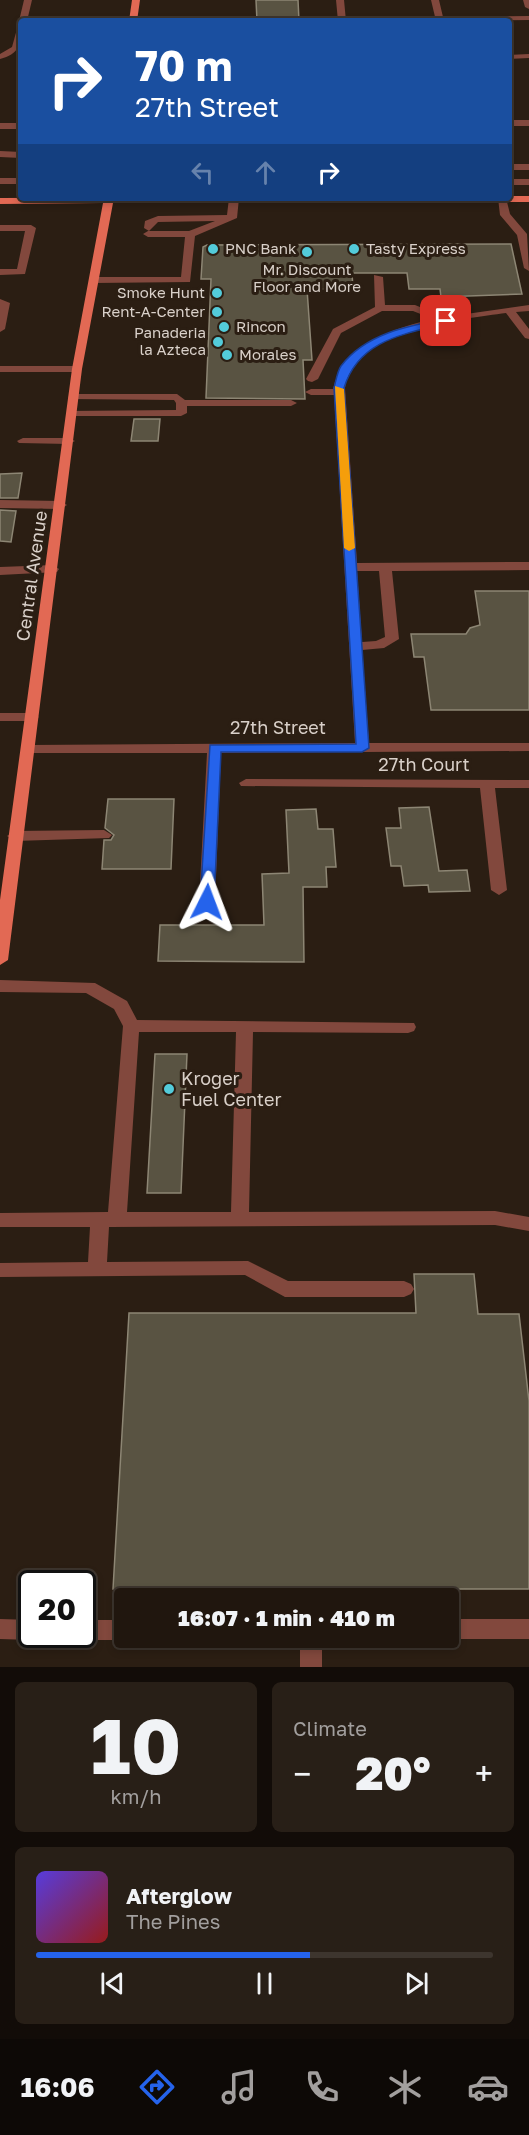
<!DOCTYPE html>
<meta charset="utf-8">
<style>
body{margin:0;font-family:"Golos Text",sans-serif;background:#281f17;color:#f1f3f6;height:100vh;display:flex;flex-direction:column;font-size:22px;white-space:nowrap}
*{box-sizing:border-box;margin:0}
p{font-size:20px;color:#a29f9e}
.icon{flex:none;width:33px;height:33px;fill:none;stroke:currentColor;stroke-width:2;stroke-linecap:round;stroke-linejoin:round}
.map{position:relative;height:1667px;overflow:hidden}
.side{display:flex;flex-direction:column;gap:15px;padding:15px;background:#120c08;flex:1}
.side>*{flex:none}
.guide{position:absolute;left:18px;top:18px;width:494px;height:183px;border-radius:6px;box-shadow:0 3px 9px #0003,0 0 0 2px #3d352e;background:#1a4fa0;color:#fff;overflow:hidden}
.speed{position:absolute;left:18px;top:1570px;display:flex;gap:12px;font-size:30px;font-weight:700;text-align:center}
.speed>*{display:grid;place-content:center;width:78px;height:78px;border-radius:50%;background:#20160e;box-shadow:0 3px 9px #0003,0 0 0 2px #3d352e;line-height:1}
.speed .limit{border:3px solid #111;border-radius:9px;background:#fff;color:#111}
.pin{position:absolute;display:grid;place-items:center;width:51px;height:51px;color:#fff;margin:-26px;border-radius:12px;box-shadow:0 3px 9px #0006}
.me{position:absolute;width:66px;margin:-33px;rotate:3deg;stroke-linejoin:round;filter:drop-shadow(0 0 4px #0008)}
.turn{display:flex;align-items:center;gap:21px;height:126px;padding:0 18px;font-size:27px}
.turn .icon{width:78px;height:78px;stroke-width:2.5}
.turn b{display:block;font-size:42px;line-height:51px}
.lanes{display:flex;align-items:center;height:57px;padding:0 18px;background:#0003;justify-content:center;gap:30px;direction:ltr}
.lanes .off{opacity:.35}
.big{font-size:45px;font-weight:800;line-height:1.1}
.side .tile{flex:1;display:flex;flex-direction:column;justify-content:center;gap:9px;min-width:0;padding:0 21px;border-radius:9px;background:#281f17}
.side .dial{align-items:center;gap:0}
.dial b{font-size:78px;line-height:1}
.song{display:flex;align-items:center;gap:18px}
.cover{width:72px;height:72px;border-radius:9px;background:linear-gradient(135deg,hsl(250 70% 55%),hsl(0 70% 35%))}
.played{height:6px;border-radius:3px;background:linear-gradient(90deg,#2563eb 60%,#3d352e 60%)}
.keys{display:flex;justify-content:space-around;direction:ltr}
.heat{display:flex;justify-content:space-between;align-items:center;font-size:33px;direction:ltr}
.side .tiles{flex:1;display:grid;gap:15px;grid-template-columns:1fr 1fr}
.tile:last-child{grid-column:span 2}
.trip{position:absolute;left:114px;top:1588px;width:345px;height:60px;border-radius:6px;background:#20160e;box-shadow:0 3px 9px #0003,0 0 0 2px #3d352e;font-weight:800;line-height:60px;text-align:center}
.dock{display:flex;height:96px;justify-content:space-around;align-items:center;background:#0d0906;color:#a29f9e}
.dock .icon{width:42px;height:42px}
.dock .current{color:#2563eb}
.dock b{font-size:27px;color:#f1f3f6}
.map>svg:first-child{display:block}
.building{fill:#595342;stroke:#8d8674;stroke-width:1.5}
.lines{fill:none;stroke-linecap:round;stroke-linejoin:round}
.minor{fill:#82483d;fill-rule:evenodd}
.major{fill:#e26954;fill-rule:evenodd}
.route{fill:#2563eb;stroke:#184099;stroke-width:1.5}
.slow{fill:#f59e0b}
.poi-dot{fill:#53cbda;stroke:#2b1e13;stroke-width:2}
.labels{text-anchor:middle;stroke-width:6;stroke-linejoin:round;paint-order:stroke}
.far-poi-label{font-size:15px;fill:#d9d0c9;stroke:#2b1e13;text-anchor:start}
.street-label{font-size:18px;fill:#d9d0c9;stroke:#2b1e13}
.poi-label{font-size:18px;fill:#d9d0c9;stroke:#2b1e13;text-anchor:start}
</style>
<div class="map">
<svg width="529" height="1667" viewBox="0 0 529 1667">
<rect width="100%" height="100%" fill="#2b1e13"/>
<g class="building">
<polygon points="256,0 298,0 299,21 257,21"/>
<polygon points="511,244 522,294 441,297 440,289 409,289 407,273 352,273 353,289 307,289 312,360 303,360 305,399 206,398 211,279 201,279 203,247 207,245"/>
<polygon points="134,419 160,419 158,441 131,441"/>
<polygon points="22,473 18,498 0,498 0,474"/>
<polygon points="0,510 16,511 11,542 0,541"/>
<polygon points="475,591 529,591 529,710 431,710 424,657 414,657 411,634 466,634 470,628 480,625"/>
<polygon points="108,799 174,799 171,869 102,869 104,840 111,840 114,835 105,828"/>
<polygon points="429,807 439,871 467,870 470,891 429,892 428,885 404,886 401,866 391,866 386,828 401,828 399,808"/>
<polygon points="316,809 318,829 333,829 336,867 326,867 327,887 303,887 304,962 158,961 160,925 264,925 262,874 289,873 286,810"/>
<polygon points="155,1054 187,1054 181,1193 147,1193"/>
<polygon points="414,1274 474,1274 478,1314 519,1314 529,1401 529,1589 113,1589 129,1313 416,1313"/>
</g>
<g class="lines">
<g class="minor">
<polygon points="24,0 32,0 27,21 21,23 19,21"/>
<polygon points="336,0 344,0 346,21 338,21"/>
<polygon points="431,0 439,0 443,17 529,16 529,20 436,21"/>
<polygon points="523,0 529,0 529,9 525,7"/>
<path d="M21 27C21 45 19 54 0 59V54L12 47 17 29Z"/>
<polygon points="529,54 529,58 508,59 508,55"/>
<rect x="508" y="120" width="21" height="6"/>
<rect x="0" y="123" width="21" height="6"/>
<polygon points="0,151 21,152 21,158 0,157"/>
<rect x="508" y="164" width="21" height="6"/>
<rect x="0" y="178" width="21" height="6"/>
<rect x="508" y="179" width="21" height="6"/>
<polygon points="229,198 239,198 237,218 195,236 190,282 94,283 89,280 94,277 181,277 185,237 148,237 143,234 148,231 189,231 215,221 158,222 149,231 144,228 145,221 158,216 227,215"/>
<polygon points="498,198 506,198 510,214 527,234 529,271 524,268 517,235 500,215"/>
<polygon points="0,225 31,225 36,228 25,274 0,275 0,269 17,269 25,231 0,231"/>
<path d="M374 275 383 277 385 305H415L445 317 529 305V311L516 312 529 329V339L525 338 506 313C461 319 378 328 350 370 347 375 346 382 345 388L357 563 529 562V570L392 571 399 639 384 648 362 650 369 743H529V751L221 753 215 902 207 907 199 902 207 753H28L21 749 28 745 355 743 334 395H311L305 392 311 389H333C343 345 394 328 433 319L413 311H382L341 333 318 379 312 382 308 381 306 379 333 329 375 307ZM357 571H379L385 637 376 641 362 642Z"/>
<polygon points="0,299 10,303 5,329 0,332"/>
<polygon points="0,366 77,366 82,369 77,372 0,372"/>
<polygon points="74,394 177,394 185,400 291,400 297,403 291,406 187,406 187,413 181,416 72,416 68,415 68,411 176,410 176,403 174,400 70,399 68,397"/>
<polygon points="23,438 69,438 75,441 69,444 19,443 17,441"/>
<polygon points="0,500 61,501 67,505 61,509 0,508"/>
<polygon points="53,565 59,569 57,572 0,575 0,567"/>
<polygon points="0,713 32,713 39,717 32,721 0,721"/>
<polygon points="246,779 529,780 529,788 495,788 507,890 499,895 491,890 480,788 241,786 239,783"/>
<polygon points="104,830 112,835 109,838 15,841 7,836 15,831"/>
<path d="M0 980 95 983 127 1001 137 1020 414 1023 416 1027 414 1031 408 1033 253 1032 249 1212 495 1211 529 1217V1231L495 1225 109 1227 107 1262 248 1261 288 1281H404L411 1284 414 1289 411 1294 404 1297H285L245 1275 0 1277V1263L88 1262 90 1227H0V1213L108 1212 123 1026 114 1009 86 993 0 992ZM139 1032H236L231 1212H127Z"/>
<polygon points="0,1619 32,1620 32,1635 41,1635 32,1640 0,1639"/>
<polygon points="448,1619 529,1619 529,1639 448,1639 445,1638 448,1638"/>
<polygon points="82,1620 124,1620 124,1638 130,1638 124,1640 82,1640 74,1637 73,1635 82,1635"/>
<rect x="300" y="1638" width="22" height="29"/>
</g>
<g class="major">
<polygon points="132,0 140,0 137,21 129,21"/>
<polygon points="508,196 529,196 529,202 113,203 82,369 8,960 0,965 0,900 72,369 103,203 0,204 0,198"/>
</g>
</g>
<path class="route" d="M446 319 451 321 449 323C405 334 359 339 344 388L369 748 362 752H221L214 902 207 907 202 906 200 902 210 745 356 744 334 388C336 381 337 372 341 366 365 334 409 325 446 319Z"/>
<polygon class="slow" points="335,386 344,389 355,548 349,551 344,548"/>
<g class="poi-dot">
<circle cx="213" cy="249" r="6"/>
<circle cx="354" cy="249" r="6"/>
<circle cx="307" cy="252" r="6"/>
<circle cx="217" cy="293" r="6"/>
<circle cx="217" cy="312" r="6"/>
<circle cx="224" cy="327" r="6"/>
<circle cx="218" cy="342" r="6"/>
<circle cx="227" cy="355" r="6"/>
<circle cx="169" cy="1089" r="6"/>
</g>
<g class="labels">
<g class="far-poi-label">
<text x="225" y="254">PNC Bank</text>
<text x="366" y="254">Tasty Express</text>
<text x="307" y="275" text-anchor="middle">Mr. Discount<tspan x="307" dy="17">Floor and More</tspan></text>
<text x="205" y="298" text-anchor="end">Smoke Hunt</text>
<text x="205" y="317" text-anchor="end">Rent-A-Center</text>
<text x="236" y="332">Rincon</text>
<text x="206" y="338" text-anchor="end">Panaderia<tspan x="206" dy="17">la Azteca</tspan></text>
<text x="239" y="360">Morales</text>
</g>
<g class="street-label">
<text transform="translate(32 576) rotate(-82)" y="6">Central Avenue</text>
<text x="278" y="734">27th Street</text>
<text x="424" y="771">27th Court</text>
</g>
<g class="poi-label">
<text x="181" y="1085">Kroger<tspan x="181" dy="21">Fuel Center</tspan></text>
</g>
</g>
</svg>
<div class="speed"><div class="limit">20</div></div>
<div class="pin" style="left:446px;top:321px;background:#d93025"><svg class="icon" aria-label="arrive" viewBox="0 0 24 24"><path d="M6 21V4h12l-3 4 3 4H6"/></svg></div>
<svg class="me" style="left:207px;top:902px" viewBox="-20 -20 40 40"><path d="M0-17L14 15 0 8-14 15z" fill="#2563eb" stroke="#fff" stroke-width="4"/></svg>
<div class="trip">16:07 · 1 min · 410 m</div>
<div class="guide">
<div class="turn"><svg class="icon" aria-label="right" viewBox="0 0 24 24"><path d="M7 20v-9h11M14 6l5 5-5 5"/></svg><div><b>70 m</b>27th Street</div></div>
<div class="lanes"><svg class="icon off" aria-label="left" viewBox="0 0 24 24"><path d="M17 20v-9H6M10 6l-5 5 5 5"/></svg><svg class="icon off" aria-label="ahead" viewBox="0 0 24 24"><path d="M12 20V5M6 11l6-6 6 6"/></svg><svg class="icon" aria-label="right" viewBox="0 0 24 24"><path d="M7 20v-9h11M14 6l5 5-5 5"/></svg></div>
</div>
</div>
<section class="side">
<div class="tiles">
<div class="tile dial"><b>10</b><p>km/h</p></div>
<div class="tile"><p>Climate</p>
<div class="heat"><a>−</a><b class="big">20°</b><a>+</a></div>
</div>
<div class="tile">
<div class="song"><i class="cover"></i><div><b>Afterglow</b><p>The Pines</p></div></div>
<div class="played"></div>
<div class="keys"><svg class="icon" aria-label="previous" viewBox="0 0 24 24"><path d="M18 5L8 12l10 7zM5 5v14"/></svg><svg class="icon" aria-label="pause" viewBox="0 0 24 24"><path d="M8 5v14M16 5v14"/></svg><svg class="icon" aria-label="next" viewBox="0 0 24 24"><path d="M6 5l10 7-10 7zM19 5v14"/></svg></div>
</div>
</div>
</section>
<nav class="dock">
<b>16:06</b>
<svg class="icon current" aria-label="directions" viewBox="0 0 24 24"><path d="M12 3l9 9-9 9-9-9zM9 14v-3h6M13 9l2 2-2 2"/></svg>
<svg class="icon" aria-label="music" viewBox="0 0 24 24"><path d="M9 18V5l10-2v13"/><circle cx="6" cy="18" r="3"/><circle cx="16" cy="16" r="3"/></svg>
<svg class="icon" aria-label="phone" viewBox="0 0 24 24"><path d="M5 4h4l2 5-3 2q2 4 5 5l2-3 5 2v4C11 20 4 13 5 4z"/></svg>
<svg class="icon" aria-label="climate" viewBox="0 0 24 24"><path d="M12 3v18M4 7l16 10M4 17L20 7"/></svg>
<svg class="icon" aria-label="car" viewBox="0 0 24 24"><path d="M5 17H2v-5l4-1 3-4h7l3 4 3 1v5h-3M9 17h6M6 11h13"/><circle cx="7" cy="17" r="2"/><circle cx="17" cy="17" r="2"/></svg>
</nav>
